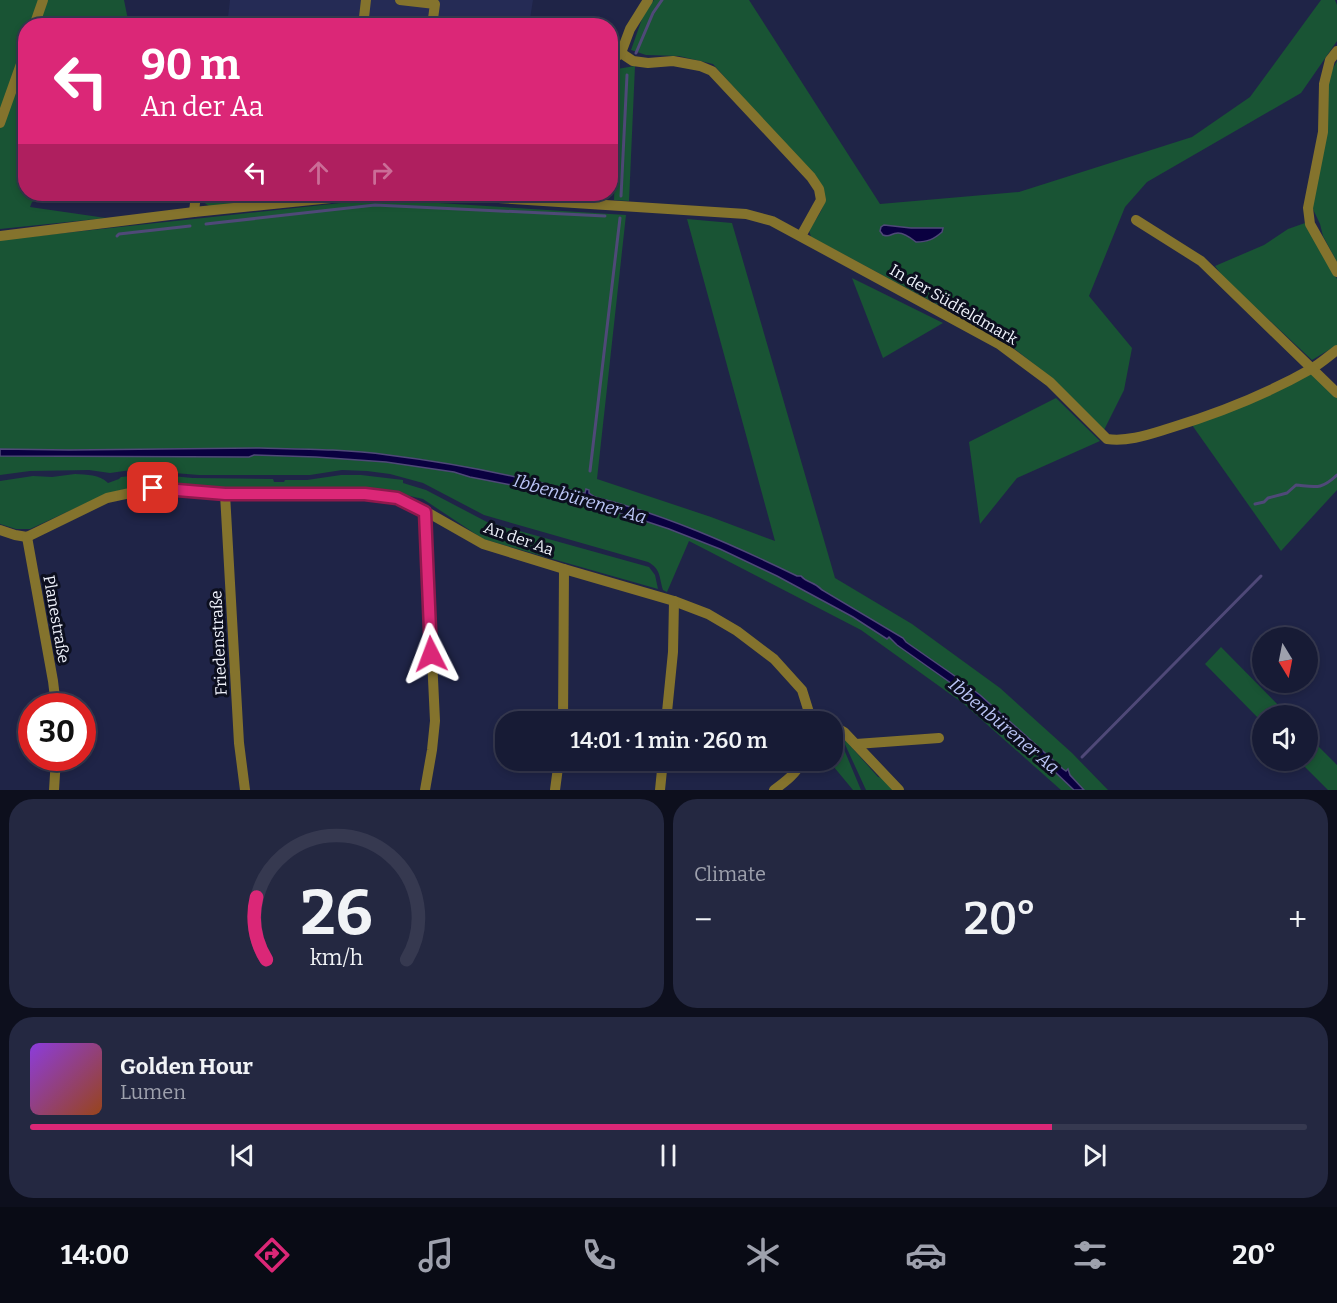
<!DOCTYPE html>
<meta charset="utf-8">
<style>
body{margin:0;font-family:Bitter,serif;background:#242841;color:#f1f3f6;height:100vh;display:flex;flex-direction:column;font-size:22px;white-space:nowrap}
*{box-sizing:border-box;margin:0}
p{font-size:20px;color:#9ea1ad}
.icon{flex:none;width:33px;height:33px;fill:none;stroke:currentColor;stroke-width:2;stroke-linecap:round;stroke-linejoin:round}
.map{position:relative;height:790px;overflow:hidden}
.sheet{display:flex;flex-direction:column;gap:9px;padding:9px;background:#0d0f1d;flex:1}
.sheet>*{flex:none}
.hud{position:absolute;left:18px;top:18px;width:600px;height:183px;border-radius:24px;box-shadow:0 3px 9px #0003,0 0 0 2px #363950;background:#db2777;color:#fff;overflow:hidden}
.needle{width:39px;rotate:170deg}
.buttons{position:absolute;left:1252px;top:627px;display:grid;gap:12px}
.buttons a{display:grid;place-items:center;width:66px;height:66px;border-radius:50%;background:#171b35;box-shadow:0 3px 9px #0003,0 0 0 2px #363950;font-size:30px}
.speed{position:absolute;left:18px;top:693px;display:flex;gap:12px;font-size:30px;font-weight:700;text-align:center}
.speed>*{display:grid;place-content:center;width:78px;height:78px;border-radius:50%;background:#171b35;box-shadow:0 3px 9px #0003,0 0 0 2px #363950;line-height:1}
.speed .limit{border:9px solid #d22;background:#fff;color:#111}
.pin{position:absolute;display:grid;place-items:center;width:51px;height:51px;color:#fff;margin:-26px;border-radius:12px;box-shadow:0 3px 9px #0006}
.me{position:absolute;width:66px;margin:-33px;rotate:357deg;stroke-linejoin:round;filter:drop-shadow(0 0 4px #0008)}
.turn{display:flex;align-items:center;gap:21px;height:126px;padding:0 24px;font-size:27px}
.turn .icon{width:78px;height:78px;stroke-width:2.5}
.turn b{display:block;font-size:42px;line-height:51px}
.lanes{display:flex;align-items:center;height:57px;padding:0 24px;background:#0003;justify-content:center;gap:30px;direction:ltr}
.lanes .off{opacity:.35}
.big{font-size:45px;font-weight:600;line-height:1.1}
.sheet .widget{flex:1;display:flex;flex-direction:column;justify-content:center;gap:9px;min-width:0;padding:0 21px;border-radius:24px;background:#242841}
.sheet .dial{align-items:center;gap:0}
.dial svg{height:156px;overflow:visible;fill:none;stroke:#363950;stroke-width:7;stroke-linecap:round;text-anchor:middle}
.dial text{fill:#f1f3f6;stroke:none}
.song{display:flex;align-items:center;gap:18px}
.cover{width:72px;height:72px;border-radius:9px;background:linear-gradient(135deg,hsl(270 70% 55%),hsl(20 70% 35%))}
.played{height:6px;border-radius:3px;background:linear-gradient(90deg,#db2777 80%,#363950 80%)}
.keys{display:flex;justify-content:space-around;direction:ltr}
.heat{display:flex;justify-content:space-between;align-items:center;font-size:33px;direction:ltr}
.sheet .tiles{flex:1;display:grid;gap:9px;grid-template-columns:1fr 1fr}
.widget:last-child{grid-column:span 2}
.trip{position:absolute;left:495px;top:711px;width:348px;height:60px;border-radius:24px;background:#171b35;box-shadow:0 3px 9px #0003,0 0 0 2px #363950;font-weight:600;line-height:60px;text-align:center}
.menu{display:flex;height:96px;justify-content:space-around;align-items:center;background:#090b15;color:#9ea1ad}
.menu .icon{width:42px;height:42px}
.menu .selected{color:#db2777}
.menu b{font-size:27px;color:#f1f3f6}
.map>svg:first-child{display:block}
.built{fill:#252b55}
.green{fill:#195434}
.water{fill:#0a0040;stroke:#4f4978;stroke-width:1.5}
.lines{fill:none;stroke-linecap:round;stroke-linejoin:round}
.stream{stroke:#4f4978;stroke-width:3}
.minor{stroke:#84732d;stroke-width:10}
.route-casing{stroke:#8e194d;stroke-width:15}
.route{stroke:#db2777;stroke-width:10}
.labels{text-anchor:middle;stroke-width:6;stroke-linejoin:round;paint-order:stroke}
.street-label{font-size:16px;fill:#eff2fb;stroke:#0c0f1f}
.water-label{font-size:18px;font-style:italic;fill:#bbc5f6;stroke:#0c0f1f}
</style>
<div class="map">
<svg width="1337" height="790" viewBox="0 0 1337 790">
<rect width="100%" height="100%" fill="#1f2447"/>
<polygon class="built" points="230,0 533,0 529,25 227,26"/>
<g class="green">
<polygon points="0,0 124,0 129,25 26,26 26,194 85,194 79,196 48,197 32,202 30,207 106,218 0,229"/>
<path d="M654 0H749L880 204 1019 192 1192 137 1250 97 1321 0H1335L1337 5V41L1301 93 1147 182 1125 207 1089 296 1132 348 1124 390 1104 430 1053 379 1002 339 811 237 809 230C820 213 829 205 821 185L713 64 679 56 646 55 631 50 643 16Z"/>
<polygon points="1337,61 1337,262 1323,236 1320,224 1312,207 1328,77"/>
<polygon points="635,66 629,201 614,200 617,69"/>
<polygon points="200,194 285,194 285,199 209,206 203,202"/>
<path d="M377 199 626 215 597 479 711 517 775 541 687 219 732 223 835 578 912 624 1000 688 1072 753 1108 790H1061L964 704 861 630 689 541 667 592 663 590C659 577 661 569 648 562L484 515 423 483 390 474 367 471 342 470 310 475H199L174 473 155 469H138L110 473 89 470 30 471 0 475V240Z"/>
<polygon points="1305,223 1337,279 1337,345 1312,360 1224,278 1215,266 1264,245 1288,229"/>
<polygon points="852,278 943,323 883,358"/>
<polygon points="1311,374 1337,395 1337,490 1281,551 1192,425"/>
<polygon points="1056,398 1100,441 1017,478 980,524 969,442"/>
<path d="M75 474C87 475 99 474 108 483L119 479 121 477 150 474 193 478 273 479 274 482H284L285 480H307L341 475H361L403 480V483L426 490 487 522 649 567 655 575 658 589 483 539 423 499 397 493 347 488 224 489 154 484 133 487 106 494 30 529H16L0 524V481L33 476 52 477Z"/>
<polygon points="1221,647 1288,715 1263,716 1263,723 1205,664"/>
<polygon points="833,733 838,735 861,790 853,790 829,761 832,760"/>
<polygon points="1308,736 1337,765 1337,790 1328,790 1299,761 1308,760"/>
<polygon points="843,740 846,741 878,777 883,778 895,790 866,790"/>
</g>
<g class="water">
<path d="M884 225 911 228H943L942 232C934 239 928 242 916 242 911 238 904 233 898 233 890 233 891 238 883 235L880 231 881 227Z"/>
<path d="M260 448C302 449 345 449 388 455 453 463 518 476 582 493H585L586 489 589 490V493L595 497C666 515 731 544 797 576H801C808 584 814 581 822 590L903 638 906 642 952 674 980 695 1063 769 1066 771 1068 769 1070 775 1084 790H1074L1012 731 975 700 897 645 889 637 887 639 853 617 777 576 720 549 669 529 627 515 548 492 470 477 454 472 386 462 316 457 254 455 249 457 0 456V449L69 450Z"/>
</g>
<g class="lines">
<g class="stream">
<polyline points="636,53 653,13 662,0"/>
<polyline points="621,196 627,75"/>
<polyline points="206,224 375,205 605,216"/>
<polyline points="117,236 119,234 190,226"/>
<polyline points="590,471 620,218"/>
<path d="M1255 504 1264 502 1268 498 1287 493 1296 485C1316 487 1321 490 1337 475"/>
<polyline points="1082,757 1261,576"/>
</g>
<g class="minor">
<polyline points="400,0 435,4 432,26"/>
<polyline points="34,26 43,0"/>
<polyline points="363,26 366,0"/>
<polyline points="1337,51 1330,60 1324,84 1323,132 1308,208 1310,224 1337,272"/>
<polyline points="621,53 633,61 648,63 673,61 700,66 712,71 811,177 819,189 821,200 801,236"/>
<polyline points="610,62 621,53 630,29 648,0"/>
<polyline points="0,123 26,50"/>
<path d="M435 194 746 214 772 221 999 344 1050 382 1107 439C1129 442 1150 434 1170 428 1219 413 1267 394 1311 369 1320 364 1329 356 1337 350"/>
<polyline points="194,212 196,194"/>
<polyline points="1136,220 1201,261 1337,393"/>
<polyline points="0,236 194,212 370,194"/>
<polyline points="225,494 239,743 245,790"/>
<polyline points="0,530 15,535 27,537 107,498 153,488 225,494 365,494 397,498 425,511 483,544 564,569 674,601 708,614 737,631 774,659 802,690 812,722"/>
<polyline points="27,537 53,681 56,706"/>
<polyline points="563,722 564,569"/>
<polyline points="666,722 673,652 674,601"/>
<polyline points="832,725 844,732 899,790"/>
<polyline points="856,744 939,738"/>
<polyline points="54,790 56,758"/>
<polyline points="425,790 432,750 435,721 425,511"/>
<polyline points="555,790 559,760"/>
<polyline points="660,790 663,760"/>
<path d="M774 790C785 782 797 773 803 760"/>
</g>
</g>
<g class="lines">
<defs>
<polyline id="route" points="153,488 225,494 365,494 397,498 425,512 431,654"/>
</defs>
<use href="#route" class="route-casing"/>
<use href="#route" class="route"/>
</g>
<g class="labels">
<g class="street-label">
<text transform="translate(954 304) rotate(30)" y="6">In der Südfeldmark</text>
<text transform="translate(519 538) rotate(19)" y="6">An der Aa</text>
<text transform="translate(57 619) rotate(80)" y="6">Planestraße</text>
<text transform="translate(218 643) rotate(-93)" y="6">Friedenstraße</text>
</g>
<g class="water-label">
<text transform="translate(580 499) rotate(16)" y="6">Ibbenbürener Aa</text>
<text transform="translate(1004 726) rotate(40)" y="6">Ibbenbürener Aa</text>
</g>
</g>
</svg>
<div class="buttons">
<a><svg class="needle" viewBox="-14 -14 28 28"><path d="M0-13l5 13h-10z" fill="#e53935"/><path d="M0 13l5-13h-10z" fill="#9ea1ad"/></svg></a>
<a><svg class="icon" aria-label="sound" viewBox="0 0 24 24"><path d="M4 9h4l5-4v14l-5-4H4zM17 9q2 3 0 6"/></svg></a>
</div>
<div class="speed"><div class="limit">30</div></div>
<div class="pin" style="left:153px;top:488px;background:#d93025"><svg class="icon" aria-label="arrive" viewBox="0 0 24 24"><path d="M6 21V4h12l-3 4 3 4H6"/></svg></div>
<svg class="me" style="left:431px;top:654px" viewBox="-20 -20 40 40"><path d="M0-17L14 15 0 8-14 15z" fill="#db2777" stroke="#fff" stroke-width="4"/></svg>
<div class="trip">14:01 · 1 min · 260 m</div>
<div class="hud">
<div class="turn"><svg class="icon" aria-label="left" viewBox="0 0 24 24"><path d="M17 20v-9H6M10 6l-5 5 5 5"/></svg><div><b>90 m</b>An der Aa</div></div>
<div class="lanes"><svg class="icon" aria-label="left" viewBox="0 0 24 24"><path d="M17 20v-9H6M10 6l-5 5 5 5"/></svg><svg class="icon off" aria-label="ahead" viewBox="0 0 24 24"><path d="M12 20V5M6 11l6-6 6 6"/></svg><svg class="icon off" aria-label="right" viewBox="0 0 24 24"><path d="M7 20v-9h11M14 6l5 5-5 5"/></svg></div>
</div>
</div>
<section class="sheet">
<div class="tiles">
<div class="widget dial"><svg viewBox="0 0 100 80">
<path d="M14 69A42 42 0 1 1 86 69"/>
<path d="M14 69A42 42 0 0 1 9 37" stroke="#db2777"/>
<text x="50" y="56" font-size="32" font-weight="700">26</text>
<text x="50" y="72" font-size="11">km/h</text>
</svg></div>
<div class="widget"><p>Climate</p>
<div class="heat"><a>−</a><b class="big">20°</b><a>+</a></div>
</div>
<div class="widget">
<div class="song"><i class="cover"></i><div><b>Golden Hour</b><p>Lumen</p></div></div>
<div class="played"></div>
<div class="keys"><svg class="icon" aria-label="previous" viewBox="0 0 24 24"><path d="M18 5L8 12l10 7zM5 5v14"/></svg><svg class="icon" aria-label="pause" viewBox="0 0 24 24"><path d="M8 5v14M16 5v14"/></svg><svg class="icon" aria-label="next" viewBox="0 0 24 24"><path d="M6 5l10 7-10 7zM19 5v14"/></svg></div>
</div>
</div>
</section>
<nav class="menu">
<b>14:00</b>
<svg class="icon selected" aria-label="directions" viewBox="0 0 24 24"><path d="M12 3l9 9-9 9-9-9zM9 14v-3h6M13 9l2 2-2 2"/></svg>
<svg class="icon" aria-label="music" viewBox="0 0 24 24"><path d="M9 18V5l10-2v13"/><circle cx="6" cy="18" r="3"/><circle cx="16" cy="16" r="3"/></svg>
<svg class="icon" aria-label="phone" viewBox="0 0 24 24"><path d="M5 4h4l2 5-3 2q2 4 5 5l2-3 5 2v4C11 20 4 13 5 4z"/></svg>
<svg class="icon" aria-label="climate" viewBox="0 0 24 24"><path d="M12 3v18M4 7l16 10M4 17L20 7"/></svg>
<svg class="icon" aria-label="car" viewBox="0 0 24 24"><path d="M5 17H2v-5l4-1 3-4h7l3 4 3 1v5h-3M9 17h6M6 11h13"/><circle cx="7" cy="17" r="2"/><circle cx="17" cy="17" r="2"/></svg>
<svg class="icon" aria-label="filters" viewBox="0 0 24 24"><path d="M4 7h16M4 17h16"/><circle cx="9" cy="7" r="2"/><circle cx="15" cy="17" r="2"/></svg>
<b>20°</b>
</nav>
